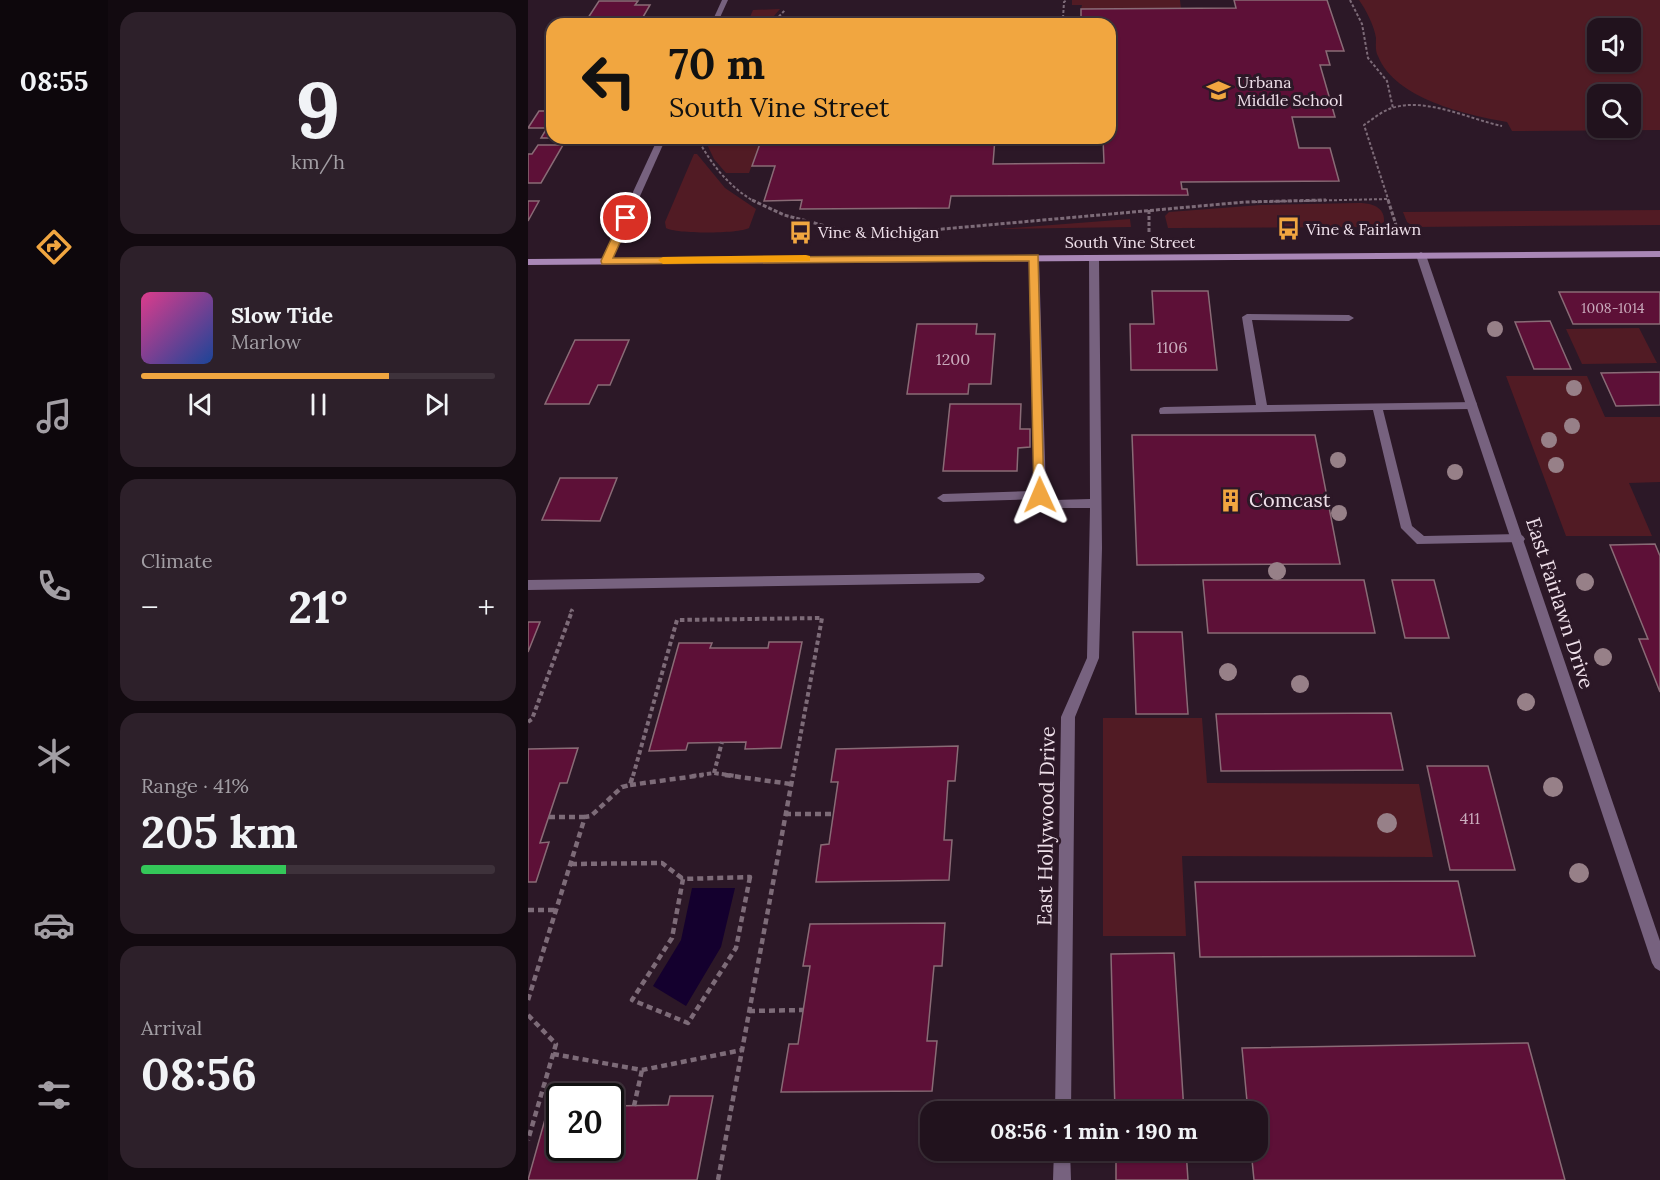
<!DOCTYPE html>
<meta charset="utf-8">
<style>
body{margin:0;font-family:Lora,serif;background:#2d202a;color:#f1f3f6;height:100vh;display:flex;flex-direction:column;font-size:22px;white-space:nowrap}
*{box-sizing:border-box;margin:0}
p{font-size:20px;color:#a29ea4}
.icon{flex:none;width:33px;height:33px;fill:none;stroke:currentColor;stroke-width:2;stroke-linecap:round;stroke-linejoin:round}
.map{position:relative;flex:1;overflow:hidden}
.details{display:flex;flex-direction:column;gap:12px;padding:12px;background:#120a10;width:420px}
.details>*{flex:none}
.top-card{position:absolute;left:18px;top:18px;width:570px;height:126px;border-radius:18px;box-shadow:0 2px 4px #0004,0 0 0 2px #3e323b;background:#f1a640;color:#111;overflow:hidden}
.tools{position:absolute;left:1059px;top:18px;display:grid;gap:12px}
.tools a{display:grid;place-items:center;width:54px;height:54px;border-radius:12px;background:#21121d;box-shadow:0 2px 4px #0004,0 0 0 2px #3e323b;font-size:30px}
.speed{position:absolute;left:18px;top:1083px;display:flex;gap:12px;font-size:30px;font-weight:700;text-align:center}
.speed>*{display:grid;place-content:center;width:78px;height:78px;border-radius:50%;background:#21121d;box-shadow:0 2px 4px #0004,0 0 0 2px #3e323b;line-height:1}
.speed .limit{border:3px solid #111;border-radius:9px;background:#fff;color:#111}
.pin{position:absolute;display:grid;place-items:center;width:51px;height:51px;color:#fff;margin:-26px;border:3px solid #fff;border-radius:50%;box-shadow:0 2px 6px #0007}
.me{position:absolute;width:66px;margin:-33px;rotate:359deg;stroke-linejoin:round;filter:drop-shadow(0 0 4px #0008)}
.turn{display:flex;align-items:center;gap:21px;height:126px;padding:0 24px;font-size:27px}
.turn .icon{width:78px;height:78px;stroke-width:2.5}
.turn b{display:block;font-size:42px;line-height:51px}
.big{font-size:45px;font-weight:800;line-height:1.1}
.details .widget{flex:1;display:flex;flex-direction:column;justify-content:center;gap:9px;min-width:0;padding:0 21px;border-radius:18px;background:#2d202a}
.details .dial{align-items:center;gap:0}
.dial b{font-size:78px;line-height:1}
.song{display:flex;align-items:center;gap:18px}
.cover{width:72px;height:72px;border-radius:9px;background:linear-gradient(135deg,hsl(330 70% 55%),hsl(220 70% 35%))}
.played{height:6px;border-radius:3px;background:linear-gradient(90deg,#f1a640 70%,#3e323b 70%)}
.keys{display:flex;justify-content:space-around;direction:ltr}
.heat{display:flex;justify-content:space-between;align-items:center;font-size:33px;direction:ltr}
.charge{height:9px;border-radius:4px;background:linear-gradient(90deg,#34c759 41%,#3e323b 0)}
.trip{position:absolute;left:392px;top:1101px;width:348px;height:60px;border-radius:18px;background:#21121d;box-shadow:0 2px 4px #0004,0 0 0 2px #3e323b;font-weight:800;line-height:60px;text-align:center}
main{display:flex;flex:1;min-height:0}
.menu{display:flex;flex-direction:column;width:108px;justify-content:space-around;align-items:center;background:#0d070c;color:#a29ea4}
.menu .icon{width:42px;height:42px}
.menu .on{color:#f1a640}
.menu b{font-size:27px;color:#f1f3f6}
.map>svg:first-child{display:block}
.green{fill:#511b24;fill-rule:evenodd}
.water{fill:#14002e}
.building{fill:#5d1037;stroke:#896b76;stroke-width:1.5}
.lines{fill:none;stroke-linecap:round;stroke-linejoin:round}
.path-far3{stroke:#7d6b78;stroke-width:2;stroke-dasharray:3 2;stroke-linecap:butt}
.path-far2{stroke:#7d6b78;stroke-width:3;stroke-dasharray:4 2;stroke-linecap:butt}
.path-far1{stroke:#7d6b78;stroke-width:4;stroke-dasharray:4.5 3;stroke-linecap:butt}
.path{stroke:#7d6b78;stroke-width:4.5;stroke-dasharray:6 4;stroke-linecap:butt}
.lane{fill:#77627f;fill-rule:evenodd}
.street{fill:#77627f;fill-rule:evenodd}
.secondary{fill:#a987b6;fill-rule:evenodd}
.tree{fill:#978088}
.route{fill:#f1a640;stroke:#9d6c2a;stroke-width:1.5}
.slow{fill:#f59e0b}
.labels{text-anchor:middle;stroke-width:6;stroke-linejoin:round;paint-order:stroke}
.far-number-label{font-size:14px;fill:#caacbd}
.far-poi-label{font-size:16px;fill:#efe0ea;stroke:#2c1827;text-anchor:start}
.far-street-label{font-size:16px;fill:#efe0ea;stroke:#2c1827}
.number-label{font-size:16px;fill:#caacbd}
.poi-label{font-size:20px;fill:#efe0ea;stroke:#2c1827;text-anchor:start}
.street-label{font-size:20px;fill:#efe0ea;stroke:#2c1827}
</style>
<main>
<nav class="menu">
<b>08:55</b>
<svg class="icon on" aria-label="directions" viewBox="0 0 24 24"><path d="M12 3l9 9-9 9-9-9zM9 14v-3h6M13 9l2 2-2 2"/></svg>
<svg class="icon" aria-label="music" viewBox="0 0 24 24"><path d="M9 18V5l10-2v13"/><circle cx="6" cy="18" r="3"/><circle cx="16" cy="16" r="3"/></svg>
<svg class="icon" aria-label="phone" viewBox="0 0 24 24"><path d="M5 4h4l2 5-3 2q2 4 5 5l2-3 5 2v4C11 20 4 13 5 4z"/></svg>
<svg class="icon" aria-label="climate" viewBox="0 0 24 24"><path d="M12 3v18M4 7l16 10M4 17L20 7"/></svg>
<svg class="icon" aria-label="car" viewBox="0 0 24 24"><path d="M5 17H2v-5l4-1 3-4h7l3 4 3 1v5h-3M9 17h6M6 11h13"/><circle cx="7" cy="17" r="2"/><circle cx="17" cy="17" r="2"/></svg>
<svg class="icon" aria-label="filters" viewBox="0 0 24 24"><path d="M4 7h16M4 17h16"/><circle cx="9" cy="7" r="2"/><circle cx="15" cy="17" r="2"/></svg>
</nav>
<section class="details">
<div class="widget dial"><b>9</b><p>km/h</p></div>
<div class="widget">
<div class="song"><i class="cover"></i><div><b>Slow Tide</b><p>Marlow</p></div></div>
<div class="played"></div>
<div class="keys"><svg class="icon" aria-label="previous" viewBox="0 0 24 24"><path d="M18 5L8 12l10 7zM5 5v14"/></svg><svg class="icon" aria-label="pause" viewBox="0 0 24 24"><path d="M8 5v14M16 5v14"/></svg><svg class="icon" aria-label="next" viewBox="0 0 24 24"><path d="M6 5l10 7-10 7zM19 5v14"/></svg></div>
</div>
<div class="widget"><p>Climate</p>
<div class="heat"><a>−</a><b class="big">21°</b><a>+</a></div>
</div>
<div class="widget"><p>Range · 41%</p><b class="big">205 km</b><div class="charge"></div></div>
<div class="widget"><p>Arrival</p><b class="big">08:56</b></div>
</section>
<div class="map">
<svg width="1132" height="1180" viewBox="0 0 1132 1180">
<rect width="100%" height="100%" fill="#2c1827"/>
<g class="green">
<polygon points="544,0 652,0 653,8 553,9 554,5 544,5"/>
<path d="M831 0H1132V130L984 131 979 122C939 115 867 99 850 56 847 51 848 44 848 38 846 25 838 10 831 0ZM1070 28H1102V62H1070ZM1070 94H1102V128H1070Z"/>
<polygon points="252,9 239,24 219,24 225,10"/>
<polygon points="176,138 234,138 221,173 198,173 186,159"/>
<path d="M166 154H169L197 188 228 209 221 228C211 234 147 234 138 228L137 222Z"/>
<path d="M831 203C844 203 857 207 856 222L847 227 647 228H640L637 216 641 212 733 205Z"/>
<polygon points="1132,210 1132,225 886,227 879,222 875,212"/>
<polygon points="602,219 603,227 472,229"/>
<polygon points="1111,328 1129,363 1054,364 1038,329"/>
<polygon points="978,376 1059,376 1077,417 1132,417 1132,482 1101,483 1124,536 1038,536"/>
<polygon points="575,718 674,718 679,783 891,784 905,857 654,856 658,936 575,936"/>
</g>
<polygon class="water" points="164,888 207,888 193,947 158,1006 125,986 153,940"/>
<g class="building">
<polygon points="706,0 799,0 816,51 798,51 802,65 792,65 807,117 764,117 771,148 802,148 811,181 653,182 654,189 659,189 660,195 423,196 421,208 272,209 274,200 236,201 247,166 224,166 234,138 467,138 465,164 576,163 575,138 582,138 582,24 553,24 553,9 708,8"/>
<polygon points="71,1 110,1 107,5 122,5 111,24 56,24"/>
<polygon points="478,23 478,24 253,24"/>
<polygon points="11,111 24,111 24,138 49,138 13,138 19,128 0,128"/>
<polygon points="10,145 35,145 13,183 0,183 0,154 4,154"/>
<polygon points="0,201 11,201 0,221"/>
<polygon points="624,291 680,291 689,370 603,370 602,324 626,324"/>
<polygon points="1031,292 1132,292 1132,324 1045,324"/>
<polygon points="1022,321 1043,369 1006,369 987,322"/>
<polygon points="389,324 449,324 448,334 467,334 463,384 441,384 440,394 379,394"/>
<polygon points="47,340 101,340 82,385 70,385 61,404 17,404"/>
<polygon points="1132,372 1132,405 1088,406 1073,373"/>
<polygon points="422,404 493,404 492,429 502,429 502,447 490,448 489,471 415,471"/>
<polygon points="604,435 787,435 812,564 609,565"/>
<polygon points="32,478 89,478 72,521 14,520"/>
<polygon points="1127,544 1132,556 1132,692 1111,639 1120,639 1082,545"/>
<polygon points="675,580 836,580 847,633 680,633"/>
<polygon points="864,580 906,580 921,638 877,638"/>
<polygon points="0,622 12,622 0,652"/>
<polygon points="605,632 654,632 660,714 608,714"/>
<polygon points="241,642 274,642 253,748 217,749 218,742 160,743 158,750 121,751 151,643 184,643 182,648 240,648"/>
<polygon points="863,713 875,770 693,771 688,714"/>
<polygon points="430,746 427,781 420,781 416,840 424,840 421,880 288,882 293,845 301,844 310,782 303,782 308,749"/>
<polygon points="50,748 39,783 32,783 12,843 21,842 8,882 0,882 0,749"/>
<polygon points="899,766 960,766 987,870 922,870"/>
<polygon points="930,881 947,956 672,957 667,882"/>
<polygon points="417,923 414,966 406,966 399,1041 409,1041 404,1091 253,1092 261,1044 270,1044 282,966 275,966 282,924"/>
<polygon points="646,953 656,1112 587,1112 583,954"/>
<polygon points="1000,1043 1037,1180 726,1180 723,1150 729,1150 729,1112 720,1112 714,1048"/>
<polygon points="142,1096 185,1096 169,1180 0,1180 23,1098 32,1098 32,1148 82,1148 82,1106 140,1105"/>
<polygon points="588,1150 658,1150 660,1180 588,1180"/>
</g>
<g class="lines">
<g class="path-far3">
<polyline points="822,0 834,24 840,58 859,81 865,108"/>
<polyline points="535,18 536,2 539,0"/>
<polyline points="244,24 257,10"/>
<path d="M169 138C184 165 200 186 227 202"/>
<polyline points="726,202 860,199"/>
<path d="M861 202 836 125C845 119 854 111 864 108 898 97 941 119 974 126"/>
</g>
<g class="path-far2">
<polyline points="224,200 256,215 328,234"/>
<polyline points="860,200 870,231"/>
<polyline points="621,210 621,233"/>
<polyline points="359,234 717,202 798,200"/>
</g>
<g class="path-far1">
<polyline points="0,722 4,719 44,611 42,610"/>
<polyline points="186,773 194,742"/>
<polyline points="105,776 149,620 294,618 265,776"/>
<polyline points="164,776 186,773 208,776"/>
</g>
<g class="path">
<polyline points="197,775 263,784"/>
<polyline points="102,785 175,775"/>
<polyline points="257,814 305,814"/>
<polyline points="21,817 57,817"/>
<polyline points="43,864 134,863 155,879"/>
<polygon points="222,877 208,948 160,1023 104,1000 144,938 155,879"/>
<polyline points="0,910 28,910"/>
<polyline points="0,1000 57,817 63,816 94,787 102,785 105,775"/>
<polyline points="221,1011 275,1010"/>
<polyline points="0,1015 28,1044 0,1140"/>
<polyline points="25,1054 114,1070 214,1050"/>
<polyline points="106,1106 114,1070"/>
<polyline points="190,1180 265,775"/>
</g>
<g class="lane">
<polygon points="506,255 511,258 518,493 527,500 562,499 561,258 566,255 571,258 574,548 571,658 547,717 543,1112 527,1112 533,717 559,658 562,508 525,508 510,499 415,502 409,498 415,494 506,491 501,258"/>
<polygon points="719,314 821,315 826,318 821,321 724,320 739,405 948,402 949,405 948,408 944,409 855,410 884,526 896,536 991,534 995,536 997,539 995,542 889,544 873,528 845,410 632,414 631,411 632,408 636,407 728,405 714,317"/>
<polygon points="451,573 455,575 457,578 455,581 451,583 0,590 0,580"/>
<polygon points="526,1150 542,1150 543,1180 525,1180"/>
</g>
<g class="street">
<polygon points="194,0 200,0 189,24 183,24"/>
<polygon points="130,138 138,138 83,261 81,263 75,263 73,261"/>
<polygon points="893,252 898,255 1132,941 1132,971 1127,968 1124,963 888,255"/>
</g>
<polygon class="secondary" points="1132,251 1132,257 0,265 0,259"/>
</g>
<g class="tree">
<circle cx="967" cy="329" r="8"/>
<circle cx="1046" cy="388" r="8"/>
<circle cx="1044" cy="426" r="8"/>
<circle cx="1021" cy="440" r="8"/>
<circle cx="810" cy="460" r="8"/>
<circle cx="1028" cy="465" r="8"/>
<circle cx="927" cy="472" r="8"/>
<circle cx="811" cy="513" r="8"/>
<circle cx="749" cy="571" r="9"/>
<circle cx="1057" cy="582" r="9"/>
<circle cx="1075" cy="657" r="9"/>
<circle cx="700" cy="672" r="9"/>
<circle cx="772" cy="684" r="9"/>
<circle cx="998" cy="702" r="9"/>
<circle cx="1025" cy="787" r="10"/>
<circle cx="859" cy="823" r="10"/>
<circle cx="1051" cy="873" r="10"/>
</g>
<polygon class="route" points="94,216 103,218 85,258 510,255 516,499 512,500 506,495 501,261 74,264 73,261"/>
<polygon class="slow" points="278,255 282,256 282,261 135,264 130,260 135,257"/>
<defs>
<symbol id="school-bare" viewBox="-9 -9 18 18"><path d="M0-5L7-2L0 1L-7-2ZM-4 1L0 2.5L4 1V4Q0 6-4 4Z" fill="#f1a640" stroke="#2c1827" stroke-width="2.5" paint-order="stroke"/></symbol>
<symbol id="bus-bare" viewBox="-9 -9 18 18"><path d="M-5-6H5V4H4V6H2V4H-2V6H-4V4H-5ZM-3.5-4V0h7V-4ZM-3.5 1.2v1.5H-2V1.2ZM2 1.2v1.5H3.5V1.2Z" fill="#f1a640" stroke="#2c1827" stroke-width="2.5" paint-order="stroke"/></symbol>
<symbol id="building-bare" viewBox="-9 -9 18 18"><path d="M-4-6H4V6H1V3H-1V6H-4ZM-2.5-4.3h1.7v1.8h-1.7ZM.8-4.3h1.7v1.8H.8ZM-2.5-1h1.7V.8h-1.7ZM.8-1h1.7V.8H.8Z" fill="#f1a640" stroke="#2c1827" stroke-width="2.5" paint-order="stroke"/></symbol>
</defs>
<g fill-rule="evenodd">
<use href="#school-bare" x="674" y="74" width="33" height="33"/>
<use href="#bus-bare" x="744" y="212" width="33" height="33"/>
<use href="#bus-bare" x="256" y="216" width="33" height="33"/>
<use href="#building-bare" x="686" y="484" width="33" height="33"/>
</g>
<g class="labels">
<g class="far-number-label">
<text x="1085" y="313">1008-1014</text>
</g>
<g class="far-poi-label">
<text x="709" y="88">Urbana<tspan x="709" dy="18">Middle School</tspan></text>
<text x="778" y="235">Vine &amp; Fairlawn</text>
<text x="290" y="238">Vine &amp; Michigan</text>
</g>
<g class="far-street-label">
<text x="602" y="248">South Vine Street</text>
</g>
<g class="number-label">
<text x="644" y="353">1106</text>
<text x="425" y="365">1200</text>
<text x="942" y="824">411</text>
</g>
<g class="poi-label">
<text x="721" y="507">Comcast</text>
</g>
<g class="street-label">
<text transform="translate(1032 603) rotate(72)" y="7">East Fairlawn Drive</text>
<text transform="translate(518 826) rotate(-89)" y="7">East Hollywood Drive</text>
</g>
</g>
</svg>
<div class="tools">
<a><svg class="icon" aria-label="sound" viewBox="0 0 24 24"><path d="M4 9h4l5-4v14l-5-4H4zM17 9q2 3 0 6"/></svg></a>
<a><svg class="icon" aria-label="search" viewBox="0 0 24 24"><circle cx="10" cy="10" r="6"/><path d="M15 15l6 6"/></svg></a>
</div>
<div class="speed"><div class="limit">20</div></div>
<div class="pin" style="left:98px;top:218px;background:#d93025"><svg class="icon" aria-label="arrive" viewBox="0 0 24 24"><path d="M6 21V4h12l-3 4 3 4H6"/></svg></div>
<svg class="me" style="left:512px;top:495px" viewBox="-20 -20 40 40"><path d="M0-17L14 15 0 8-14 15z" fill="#f1a640" stroke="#fff" stroke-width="4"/></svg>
<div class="trip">08:56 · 1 min · 190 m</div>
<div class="top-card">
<div class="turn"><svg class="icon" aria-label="left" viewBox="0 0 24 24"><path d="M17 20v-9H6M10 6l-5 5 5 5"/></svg><div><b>70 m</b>South Vine Street</div></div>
</div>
</div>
</main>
